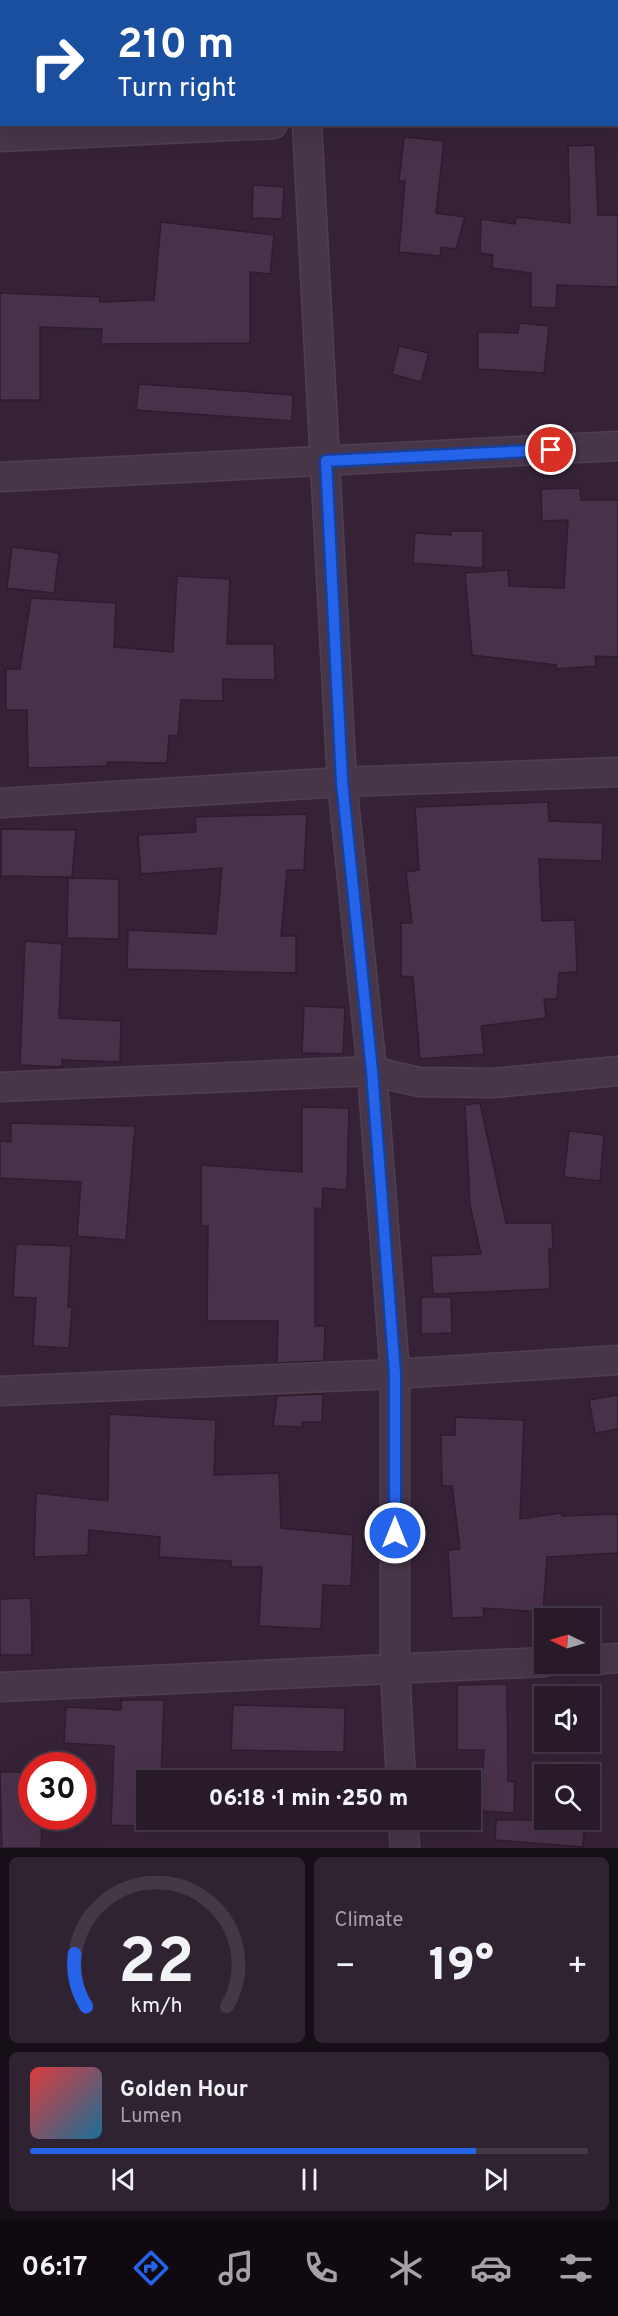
<!DOCTYPE html>
<meta charset="utf-8">
<style>
body{margin:0;font-family:Overpass,sans-serif;background:#302331;color:#f1f3f6;height:100vh;display:flex;flex-direction:column;font-size:22px;white-space:nowrap}
*{box-sizing:border-box;margin:0}
p{font-size:20px;color:#a5a1a8}
.icon{flex:none;width:33px;height:33px;fill:none;stroke:currentColor;stroke-width:2;stroke-linecap:round;stroke-linejoin:round}
.map{position:relative;height:1848px;overflow:hidden}
.details{display:flex;flex-direction:column;gap:9px;padding:9px;background:#160e17;flex:1}
.details>*{flex:none}
.top-card{position:absolute;left:0px;top:0px;width:618px;height:126px;box-shadow:0 6px 24px #0002,0 0 0 2px #443846;background:#1a4fa0;color:#fff;overflow:hidden}
.needle{width:39px;rotate:275deg}
.controls{position:absolute;left:534px;top:1608px;display:grid;gap:12px}
.controls a{display:grid;place-items:center;width:66px;height:66px;border-radius:0px;background:#281a29;box-shadow:0 6px 24px #0002,0 0 0 2px #443846;font-size:30px}
.speed{position:absolute;left:18px;top:1752px;display:flex;gap:12px;font-size:30px;font-weight:700;text-align:center}
.speed>*{display:grid;place-content:center;width:78px;height:78px;border-radius:50%;background:#281a29;box-shadow:0 6px 24px #0002,0 0 0 2px #443846;line-height:1}
.speed .limit{border:9px solid #d22;background:#fff;color:#111}
.pin{position:absolute;display:grid;place-items:center;width:51px;height:51px;color:#fff;margin:-26px;border:3px solid #fff;border-radius:50%;box-shadow:0 2px 6px #0007}
.me{position:absolute;width:66px;margin:-33px;rotate:0deg;stroke-linejoin:round;filter:drop-shadow(0 0 4px #0008)}
.turn{display:flex;align-items:center;gap:21px;height:126px;padding:0 18px;font-size:27px}
.turn .icon{width:78px;height:78px;stroke-width:2.5}
.turn b{display:block;font-size:42px;line-height:51px}
.big{font-size:45px;font-weight:800;line-height:1.1}
.details .widget{flex:1;display:flex;flex-direction:column;justify-content:center;gap:9px;min-width:0;padding:0 21px;border-radius:9px;background:#302331}
.details .dial{align-items:center;gap:0}
.dial svg{height:156px;overflow:visible;fill:none;stroke:#443846;stroke-width:7;stroke-linecap:round;text-anchor:middle}
.dial text{fill:#f1f3f6;stroke:none}
.song{display:flex;align-items:center;gap:18px}
.cover{width:72px;height:72px;border-radius:9px;background:linear-gradient(135deg,hsl(0 70% 55%),hsl(200 70% 35%))}
.played{height:6px;border-radius:3px;background:linear-gradient(90deg,#2563eb 80%,#443846 80%)}
.keys{display:flex;justify-content:space-around;direction:ltr}
.heat{display:flex;justify-content:space-between;align-items:center;font-size:33px;direction:ltr}
.details .tiles{flex:1;display:grid;gap:9px;grid-template-columns:1fr 1fr}
.widget:last-child{grid-column:span 2}
.trip{position:absolute;left:136px;top:1770px;width:345px;height:60px;border-radius:0px;background:#281a29;box-shadow:0 6px 24px #0002,0 0 0 2px #443846;font-weight:800;line-height:60px;text-align:center}
.tabs{display:flex;height:96px;justify-content:space-around;align-items:center;background:#100a10;color:#a5a1a8}
.tabs .icon{width:42px;height:42px}
.tabs .active{color:#2563eb}
.tabs b{font-size:27px;color:#f1f3f6}
.map>svg:first-child{display:block}
.building{fill:#4a314b;stroke:#2e1d2e;stroke-width:1.5}
.lines{fill:none;stroke-linecap:round;stroke-linejoin:round}
.minor-casing{stroke:#513f51;stroke-width:31}
.minor{stroke:#473548;stroke-width:28}
.route-casing{stroke:#184099;stroke-width:15}
.route{stroke:#2563eb;stroke-width:10}
</style>
<div class="map">
<svg width="618" height="1848" viewBox="0 0 618 1848">
<rect width="100%" height="100%" fill="#362237"/>
<g class="building">
<polygon points="404,137 444,141 436,213 465,217 456,249 441,247 440,256 399,252 405,181 399,181"/>
<polygon points="595,145 598,215 618,215 618,287 557,285 556,308 531,307 531,273 492,268 493,255 480,253 481,219 515,224 516,217 570,223 568,146"/>
<polygon points="253,185 284,187 282,219 252,218"/>
<polygon points="161,222 274,235 270,274 250,272 250,343 101,344 102,329 40,327 40,400 0,400 0,293 100,297 100,302 154,300"/>
<polygon points="519,323 549,326 544,373 478,369 478,332 518,333"/>
<polygon points="399,346 429,353 421,382 392,374"/>
<polygon points="139,384 293,395 292,421 136,410"/>
<polygon points="580,488 581,500 618,500 618,657 595,656 596,666 556,669 556,665 472,655 465,573 508,570 509,586 564,588 568,520 542,521 541,489"/>
<polygon points="451,531 483,531 483,568 413,563 415,533 451,535"/>
<polygon points="12,547 59,553 54,593 7,588"/>
<polygon points="177,576 230,579 227,644 274,644 275,680 223,679 223,701 181,700 178,736 169,735 167,763 107,762 108,766 28,768 27,710 6,710 6,669 20,669 31,598 116,603 114,647 173,652"/>
<polygon points="548,802 549,821 603,823 602,861 539,859 542,921 575,920 577,972 559,973 557,999 544,999 546,1018 481,1026 484,1054 420,1059 413,977 401,976 401,923 412,923 406,872 419,870 415,807"/>
<polygon points="307,814 304,870 287,870 281,936 296,936 296,973 127,969 128,930 216,934 222,868 141,874 138,835 196,832 195,817"/>
<polygon points="1,829 76,830 72,877 1,876"/>
<polygon points="68,878 119,879 119,939 67,938"/>
<polygon points="25,941 62,944 59,1018 121,1021 120,1062 62,1060 62,1067 20,1065"/>
<polygon points="304,1006 345,1008 343,1054 302,1053"/>
<polygon points="480,1103 506,1223 552,1223 553,1249 549,1249 550,1289 433,1294 431,1256 481,1254 470,1205 465,1105"/>
<polygon points="302,1107 349,1108 347,1190 323,1188 322,1209 315,1208 315,1326 325,1326 324,1361 277,1363 278,1321 207,1321 208,1226 201,1226 201,1165 302,1172"/>
<polygon points="11,1123 135,1126 126,1240 77,1236 81,1182 0,1178 0,1141 11,1142"/>
<polygon points="569,1131 604,1135 600,1181 564,1177"/>
<polygon points="16,1244 71,1246 68,1307 72,1307 69,1348 33,1346 36,1298 13,1297"/>
<polygon points="421,1297 451,1297 452,1333 421,1334"/>
<polygon points="323,1394 322,1422 302,1422 302,1427 273,1426 277,1396"/>
<polygon points="618,1395 618,1429 595,1433 589,1400"/>
<polygon points="109,1414 216,1420 214,1475 279,1473 281,1528 353,1535 351,1586 323,1585 321,1629 259,1626 262,1567 231,1567 231,1561 159,1557 160,1537 89,1530 88,1555 34,1557 36,1493 108,1501"/>
<polygon points="455,1417 524,1420 520,1519 561,1513 562,1516 618,1514 618,1553 547,1557 543,1612 483,1608 484,1617 452,1618 448,1550 460,1549 452,1486 442,1486 441,1435 455,1435"/>
<polygon points="31,1598 32,1655 0,1655 0,1599"/>
<polygon points="507,1684 508,1781 515,1782 514,1813 480,1811 484,1750 457,1750 457,1685"/>
<polygon points="121,1700 164,1700 161,1780 147,1780 147,1820 160,1820 160,1827 111,1825 114,1746 64,1743 66,1707 121,1710"/>
<polygon points="233,1705 345,1708 344,1752 231,1750"/>
<polygon points="0,1772 32,1772 32,1816 42,1816 41,1848 2,1848"/>
<polygon points="496,1820 585,1820 583,1847 495,1840"/>
</g>
<g class="lines">
<defs>
<g id="minor">
<polyline points="299,0 299,2"/>
<polyline points="616,109 618,108"/>
<polyline points="307,124 342,782 372,1071 395,1374 395,1669 401,1780"/>
<polyline points="0,137 273,124"/>
<polyline points="0,477 618,446"/>
<polyline points="0,803 342,782 618,772"/>
<polyline points="0,1087 372,1071 419,1082 494,1083 618,1071"/>
<polyline points="0,1391 395,1374 618,1360"/>
<polyline points="590,1660 618,1658"/>
<polyline points="0,1687 544,1662"/>
<polyline points="403,1820 405,1848"/>
</g>
</defs>
<use href="#minor" class="minor-casing"/>
<use href="#minor" class="minor"/>
</g>
<g class="lines">
<defs>
<polyline id="route" points="395,1533 395,1374 372,1071 342,782 326,461 551,450"/>
</defs>
<use href="#route" class="route-casing"/>
<use href="#route" class="route"/>
</g>
</svg>
<div class="controls">
<a><svg class="needle" viewBox="-14 -14 28 28"><path d="M0-13l5 13h-10z" fill="#e53935"/><path d="M0 13l5-13h-10z" fill="#a5a1a8"/></svg></a>
<a><svg class="icon" aria-label="sound" viewBox="0 0 24 24"><path d="M4 9h4l5-4v14l-5-4H4zM17 9q2 3 0 6"/></svg></a>
<a><svg class="icon" aria-label="search" viewBox="0 0 24 24"><circle cx="10" cy="10" r="6"/><path d="M15 15l6 6"/></svg></a>
</div>
<div class="speed"><div class="limit">30</div></div>
<div class="pin" style="left:551px;top:450px;background:#d93025"><svg class="icon" aria-label="arrive" viewBox="0 0 24 24"><path d="M6 21V4h12l-3 4 3 4H6"/></svg></div>
<svg class="me" style="left:395px;top:1533px" viewBox="-20 -20 40 40"><circle r="17" fill="#2563eb" stroke="#fff" stroke-width="3"/><path d="M0-11L8 9 0 5-8 9z" fill="#fff"/></svg>
<div class="trip">06:18 · 1 min · 250 m</div>
<div class="top-card">
<div class="turn"><svg class="icon" aria-label="right" viewBox="0 0 24 24"><path d="M7 20v-9h11M14 6l5 5-5 5"/></svg><div><b>210 m</b>Turn right</div></div>
</div>
</div>
<section class="details">
<div class="tiles">
<div class="widget dial"><svg viewBox="0 0 100 80">
<path d="M14 69A42 42 0 1 1 86 69"/>
<path d="M14 69A42 42 0 0 1 8 42" stroke="#2563eb"/>
<text x="50" y="56" font-size="32" font-weight="700">22</text>
<text x="50" y="72" font-size="11">km/h</text>
</svg></div>
<div class="widget"><p>Climate</p>
<div class="heat"><a>−</a><b class="big">19°</b><a>+</a></div>
</div>
<div class="widget">
<div class="song"><i class="cover"></i><div><b>Golden Hour</b><p>Lumen</p></div></div>
<div class="played"></div>
<div class="keys"><svg class="icon" aria-label="previous" viewBox="0 0 24 24"><path d="M18 5L8 12l10 7zM5 5v14"/></svg><svg class="icon" aria-label="pause" viewBox="0 0 24 24"><path d="M8 5v14M16 5v14"/></svg><svg class="icon" aria-label="next" viewBox="0 0 24 24"><path d="M6 5l10 7-10 7zM19 5v14"/></svg></div>
</div>
</div>
</section>
<nav class="tabs">
<b>06:17</b>
<svg class="icon active" aria-label="directions" viewBox="0 0 24 24"><path d="M12 3l9 9-9 9-9-9zM9 14v-3h6M13 9l2 2-2 2"/></svg>
<svg class="icon" aria-label="music" viewBox="0 0 24 24"><path d="M9 18V5l10-2v13"/><circle cx="6" cy="18" r="3"/><circle cx="16" cy="16" r="3"/></svg>
<svg class="icon" aria-label="phone" viewBox="0 0 24 24"><path d="M5 4h4l2 5-3 2q2 4 5 5l2-3 5 2v4C11 20 4 13 5 4z"/></svg>
<svg class="icon" aria-label="climate" viewBox="0 0 24 24"><path d="M12 3v18M4 7l16 10M4 17L20 7"/></svg>
<svg class="icon" aria-label="car" viewBox="0 0 24 24"><path d="M5 17H2v-5l4-1 3-4h7l3 4 3 1v5h-3M9 17h6M6 11h13"/><circle cx="7" cy="17" r="2"/><circle cx="17" cy="17" r="2"/></svg>
<svg class="icon" aria-label="filters" viewBox="0 0 24 24"><path d="M4 7h16M4 17h16"/><circle cx="9" cy="7" r="2"/><circle cx="15" cy="17" r="2"/></svg>
</nav>
